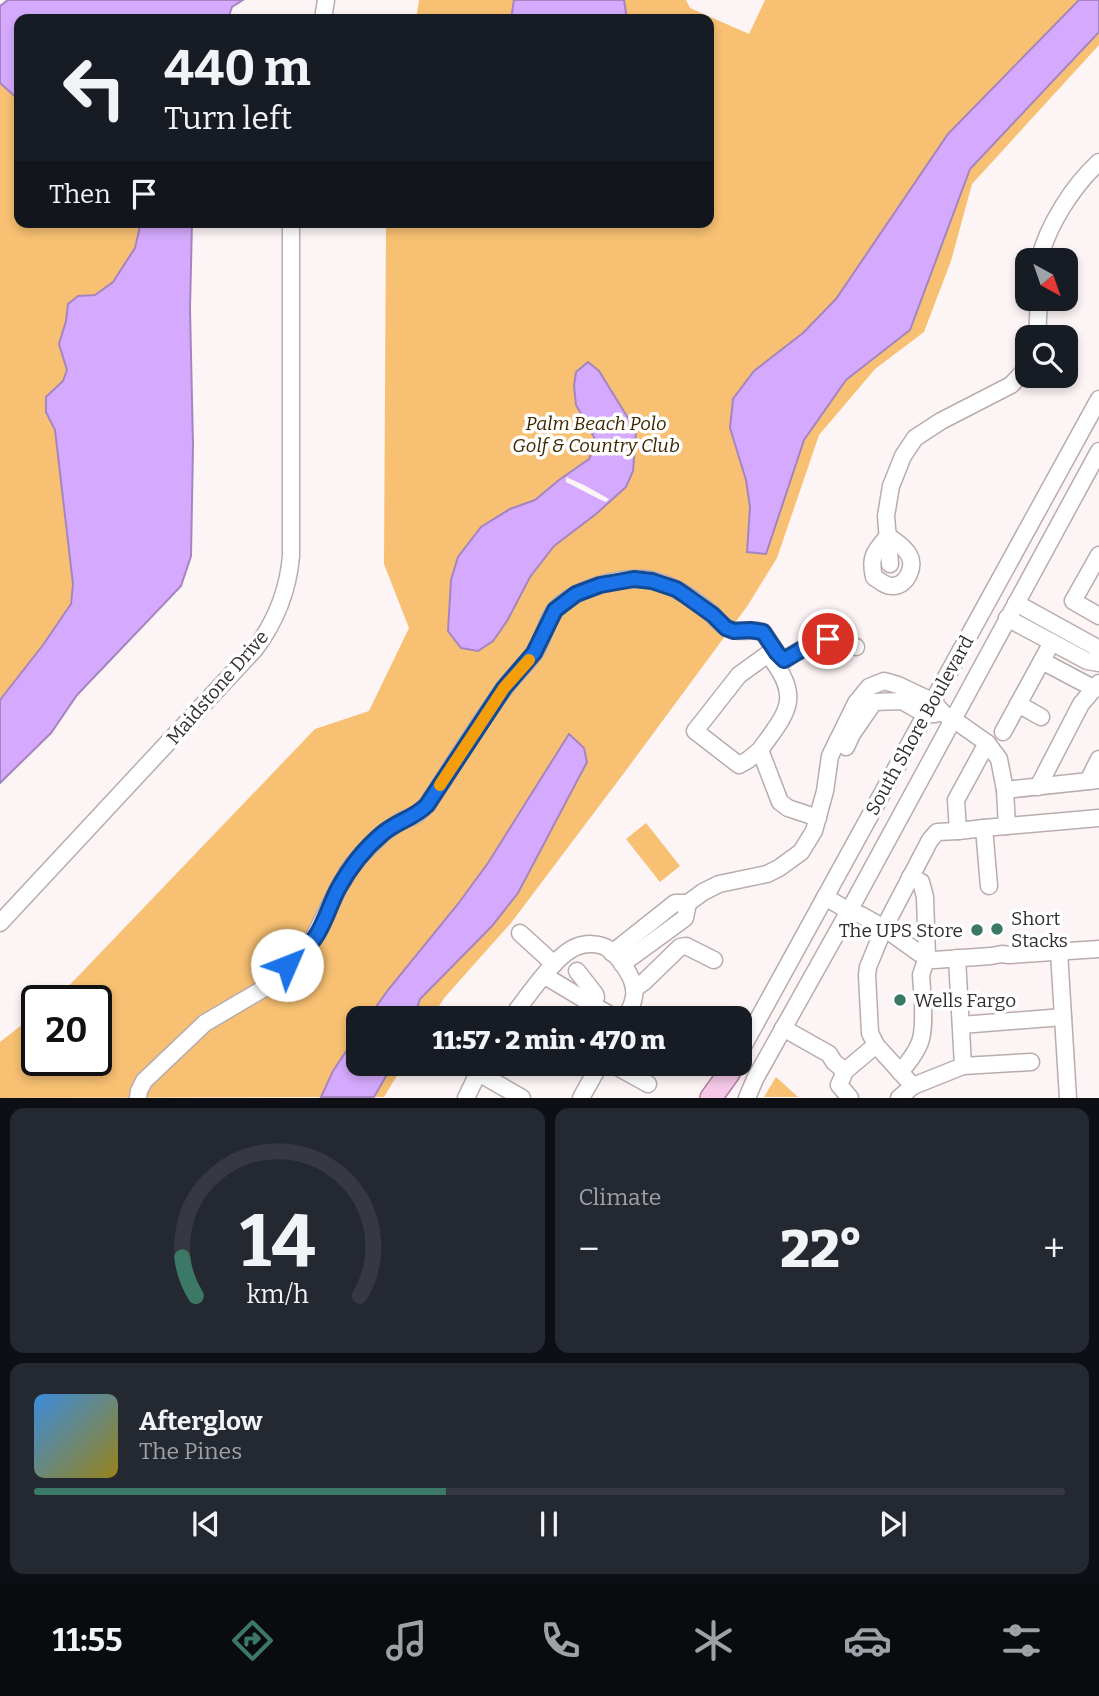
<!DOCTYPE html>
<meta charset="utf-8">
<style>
body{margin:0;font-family:Bitter,serif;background:#242831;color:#f1f3f6;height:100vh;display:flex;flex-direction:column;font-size:26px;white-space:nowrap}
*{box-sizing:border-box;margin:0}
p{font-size:23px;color:#9ea1a6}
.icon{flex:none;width:38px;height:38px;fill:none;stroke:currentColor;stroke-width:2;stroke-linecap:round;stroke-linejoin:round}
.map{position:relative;height:1098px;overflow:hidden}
.side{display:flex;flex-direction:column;gap:10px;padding:10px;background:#0d0f14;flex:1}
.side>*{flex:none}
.hud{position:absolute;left:14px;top:14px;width:700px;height:214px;border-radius:14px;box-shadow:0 4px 10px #0003;background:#171b24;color:#f1f3f6;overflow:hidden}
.needle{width:46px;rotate:140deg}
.buttons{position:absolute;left:1015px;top:248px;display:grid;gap:14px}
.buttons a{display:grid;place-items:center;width:63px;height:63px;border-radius:14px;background:#171b24;box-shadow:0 4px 10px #0003;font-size:35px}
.speed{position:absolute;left:21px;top:985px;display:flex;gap:14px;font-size:35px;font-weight:700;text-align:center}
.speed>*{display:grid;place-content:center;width:91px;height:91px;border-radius:50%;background:#171b24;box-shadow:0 4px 10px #0003;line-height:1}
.speed .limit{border:4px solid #111;border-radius:10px;background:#fff;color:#111}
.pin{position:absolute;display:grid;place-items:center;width:60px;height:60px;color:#fff;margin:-30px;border:4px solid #fff;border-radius:50%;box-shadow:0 2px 7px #0007}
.me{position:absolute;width:77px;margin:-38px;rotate:46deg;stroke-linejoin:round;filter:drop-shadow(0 0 5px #0008)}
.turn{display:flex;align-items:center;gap:24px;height:147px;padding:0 35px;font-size:32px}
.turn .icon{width:91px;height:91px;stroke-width:2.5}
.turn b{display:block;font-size:49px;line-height:60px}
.then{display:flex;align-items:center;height:66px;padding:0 35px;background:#0003;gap:14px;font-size:26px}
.big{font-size:52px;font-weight:800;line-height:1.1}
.side .card{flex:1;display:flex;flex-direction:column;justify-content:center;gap:10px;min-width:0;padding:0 24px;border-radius:14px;background:#242831}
.side .dial{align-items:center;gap:0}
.dial svg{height:182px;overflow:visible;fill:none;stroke:#363941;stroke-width:7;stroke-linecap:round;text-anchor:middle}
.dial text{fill:#f1f3f6;stroke:none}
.song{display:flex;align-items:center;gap:21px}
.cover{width:84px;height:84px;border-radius:10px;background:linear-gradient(135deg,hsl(210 70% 55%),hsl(50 70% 35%))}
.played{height:7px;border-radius:4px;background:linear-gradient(90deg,#3b7865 40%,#363941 40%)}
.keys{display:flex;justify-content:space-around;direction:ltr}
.heat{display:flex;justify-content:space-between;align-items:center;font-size:38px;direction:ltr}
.side .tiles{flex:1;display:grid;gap:10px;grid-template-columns:1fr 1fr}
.card:last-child{grid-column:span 2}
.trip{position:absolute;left:346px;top:1006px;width:406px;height:70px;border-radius:14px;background:#171b24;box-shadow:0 4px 10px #0003;font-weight:800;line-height:70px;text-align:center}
.dock{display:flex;height:112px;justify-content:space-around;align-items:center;background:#090b0e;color:#9ea1a6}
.dock .icon{width:49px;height:49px}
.dock .selected{color:#3b7865}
.dock b{font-size:32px;color:#f1f3f6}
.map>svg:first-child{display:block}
.green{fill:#f7c072}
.water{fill:#d5aafe;stroke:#a585c0;stroke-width:2}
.pier{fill:#fdf4f5}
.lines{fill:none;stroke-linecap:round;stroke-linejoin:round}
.minor-casing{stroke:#baacad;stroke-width:19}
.major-casing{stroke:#ad7b9c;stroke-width:24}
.minor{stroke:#fff;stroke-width:16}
.major{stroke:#f4c8e6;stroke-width:21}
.route-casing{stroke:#114b97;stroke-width:18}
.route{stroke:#1a73e8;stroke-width:12}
.slow{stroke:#f59e0b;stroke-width:12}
.poi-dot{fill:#3b7865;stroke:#fff;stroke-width:2.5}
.labels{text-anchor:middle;stroke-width:7;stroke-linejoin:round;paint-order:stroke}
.park-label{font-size:19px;font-style:italic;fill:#3f2801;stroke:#fff}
.street-label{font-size:19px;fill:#352f30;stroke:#fff}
.poi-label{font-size:19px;fill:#352f30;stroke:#fff;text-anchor:start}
</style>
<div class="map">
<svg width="1099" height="1098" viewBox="0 0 1099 1098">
<rect width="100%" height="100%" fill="#fdf4f5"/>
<g class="green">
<polygon points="419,0 686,0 690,8 749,34 765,0 1099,0 1099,45 972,184 951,261 924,332 875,369 819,435 777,558 748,605 627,769 511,923 445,997 431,1018 359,1018 359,1064 404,1064 384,1097 0,1098 0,1042 37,1013 37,1060 96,1060 96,1001 52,1001 62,993 315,729 369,711 409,628 384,564 386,222 709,222 709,19 416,19"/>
<polygon points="0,83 19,100 19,222 141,222 135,248 113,282 95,295 78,296 68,304 66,321 59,344 67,370 63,381 46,412 55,430 73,584 71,604 43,645 0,700"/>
<polygon points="646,823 680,866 660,882 626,839"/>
<polygon points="776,1077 798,1097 764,1097"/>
</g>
<g class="water">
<polygon points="8,0 243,0 232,7 228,19 19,19 19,100 0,83 0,6"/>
<polygon points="514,0 624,0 627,19 511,19"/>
<polygon points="1079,0 1099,0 1099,32 970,169 910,330 846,380 804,440 766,554 747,552 750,507 746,480 730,428 733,399 754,371 803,333 836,299 948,134"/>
<polygon points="141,222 192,222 190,309 193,446 191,556 181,586 77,695 51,733 0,783 0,700 43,645 71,604 73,584 55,430 46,412 46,397 63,381 67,370 59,344 66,321 68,304 78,296 95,295 113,282 135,248"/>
<polygon points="588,362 599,371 636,431 633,471 626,487 596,514 554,546 530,577 507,621 493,641 478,651 461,648 448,631 451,580 458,557 481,527 510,509 535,500 559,480 589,459 593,451 594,437 576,405 574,386 576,372"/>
<polygon points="569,734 584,748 587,762 518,893 492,926 420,999 414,1018 368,1018 388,990 458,904 488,863"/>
<polygon points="359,1032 359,1064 393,1064 374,1097 321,1097 333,1071"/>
</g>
<polygon class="pier" points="566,477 584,485 609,499 606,502 601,500 566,482"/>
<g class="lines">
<defs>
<g id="minor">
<polyline points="323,19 326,0"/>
<path d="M1039 261C1047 226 1073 186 1099 162"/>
<polyline points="1037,338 1039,299"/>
<path d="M888 536C895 541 904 546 909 555 915 566 908 584 894 586 886 587 880 581 874 577 869 557 875 551 888 536Z"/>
<polyline points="1099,555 1073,601 1099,616"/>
<polyline points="890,564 886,516 891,486 903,456 915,438 941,421 1011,385 1027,368"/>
<polyline points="1016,603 1094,646 1099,652"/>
<polyline points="1007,618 1087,661 1099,663"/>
<polyline points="1042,661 1095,689"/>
<path d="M776 665C793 655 814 638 834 640 842 641 849 644 856 647"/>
<polyline points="1018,704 1041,717"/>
<polyline points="1003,732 1052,642"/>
<polyline points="987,743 956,800 958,831 984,828 989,886"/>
<polyline points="846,747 852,734 874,702 902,701 925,714 935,714"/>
<path d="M760 750 748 760 739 765 695 731 739 675 768 654C802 698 789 710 760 750L780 802 788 808 818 818"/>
<polyline points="1088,781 1099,759"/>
<polyline points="1038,787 1081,704 1099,683"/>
<polyline points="1005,790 1007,826"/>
<polyline points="984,828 1099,818"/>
<polyline points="910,877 921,882 925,897 927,957 921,975 922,989"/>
<polyline points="825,897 849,911 861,915 884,928 919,953 934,960 991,956 1002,954 1009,955 1099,949"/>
<path d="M0 923 255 649C276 621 288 591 291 556V222"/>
<polyline points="520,933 554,964"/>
<polyline points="1059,952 1068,1098"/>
<polyline points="612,953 675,903 688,903 703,892 719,884 767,874 779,868 801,852 814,831 825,791 830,756 856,703 869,687 884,681 898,685 932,701 944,714 953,719 987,743 999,759 1005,790 1099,780"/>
<polyline points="957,958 963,1066 1031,1062"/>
<polyline points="622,964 685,918 688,903"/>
<polyline points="577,971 595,994 596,997 592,1005"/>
<polyline points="545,976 615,1018"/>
<polyline points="634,989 644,982 680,947 686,946 714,960"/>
<path d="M511 1018C525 1000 555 955 576 947 585 943 599 943 607 948 618 955 632 975 634 988 636 998 630 1010 625 1018"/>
<polyline points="961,1025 1063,1017"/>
<polyline points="783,1028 829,1054 834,1062 845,1071 839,1085 850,1098"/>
<polyline points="740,1052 1099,399"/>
<polyline points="463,1064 522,1098"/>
<polyline points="612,1064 648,1084"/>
<polyline points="845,1071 876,1045"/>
<path d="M900 1072C923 1046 924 1037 923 1004"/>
<polyline points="913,1086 876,1045 870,1033 867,975 868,967 884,928 930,840 937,832 958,831"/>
<path d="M138 1098 139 1091 144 1081 205 1023 268 986 276 978 293 954 313 939 338 889 350 868 361 855 382 834 401 821 416 815 427 805C453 766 476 726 504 689 513 676 526 665 535 652 545 637 546 617 560 605 580 588 618 577 645 579 669 582 693 598 711 613 716 618 720 624 727 628 738 634 751 628 763 632L777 653 784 660"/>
<polyline points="466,1098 482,1065"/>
<polyline points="581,1098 600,1064"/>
<polyline points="747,1098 755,1079 849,911 1099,451"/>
<polyline points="899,1098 913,1086 963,1066"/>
</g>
<polyline id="major" points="711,1098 729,1073"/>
</defs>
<use href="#minor" class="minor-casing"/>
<use href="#major" class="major-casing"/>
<use href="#minor" class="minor"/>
<use href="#major" class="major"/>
</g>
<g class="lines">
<defs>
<path id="route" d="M287 965C294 951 305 950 314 939 324 926 330 904 338 889 349 869 364 849 382 834 397 821 413 819 427 805L504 688 534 653 555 610 576 594 600 585 634 579 652 581 676 589 685 595 713 615 726 628 734 631 750 630 763 632 777 653 784 660 811 644 828 639"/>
</defs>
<use href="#route" class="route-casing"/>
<use href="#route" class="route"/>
<polyline class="slow" points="440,785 504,688 529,660"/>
</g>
<g class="poi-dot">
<circle cx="997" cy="929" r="7"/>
<circle cx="977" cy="930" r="7"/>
<circle cx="900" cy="1000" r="7"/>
</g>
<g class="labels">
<g class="park-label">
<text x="596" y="430">Palm Beach Polo<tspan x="596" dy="22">Golf &amp; Country Club</tspan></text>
</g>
<g class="street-label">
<text transform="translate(217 687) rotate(-49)" y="7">Maidstone Drive</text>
<text transform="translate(919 725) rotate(-61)" y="7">South Shore Boulevard</text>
</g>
<g class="poi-label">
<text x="1011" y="925">Short<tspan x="1011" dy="22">Stacks</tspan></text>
<text x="963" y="937" text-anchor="end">The UPS Store</text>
<text x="914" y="1007">Wells Fargo</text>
</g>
</g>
</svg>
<div class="buttons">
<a><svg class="needle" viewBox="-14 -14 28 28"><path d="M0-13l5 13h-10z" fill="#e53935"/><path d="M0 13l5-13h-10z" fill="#9ea1a6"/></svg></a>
<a><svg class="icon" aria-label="search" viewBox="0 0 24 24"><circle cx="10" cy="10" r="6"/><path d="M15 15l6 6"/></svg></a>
</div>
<div class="speed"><div class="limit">20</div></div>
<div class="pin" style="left:828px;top:639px;background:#d93025"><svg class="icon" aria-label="arrive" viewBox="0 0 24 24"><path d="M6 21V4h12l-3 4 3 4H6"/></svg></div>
<svg class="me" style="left:287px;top:965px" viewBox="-20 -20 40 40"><circle r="19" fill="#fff"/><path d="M0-13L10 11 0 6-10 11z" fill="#1a73e8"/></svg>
<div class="trip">11:57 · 2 min · 470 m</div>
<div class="hud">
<div class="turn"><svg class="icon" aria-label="left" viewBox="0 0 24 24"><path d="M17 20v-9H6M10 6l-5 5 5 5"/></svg><div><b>440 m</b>Turn left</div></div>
<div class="then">Then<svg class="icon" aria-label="arrive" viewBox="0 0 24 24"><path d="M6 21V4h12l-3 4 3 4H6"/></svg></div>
</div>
</div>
<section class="side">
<div class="tiles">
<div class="card dial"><svg viewBox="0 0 100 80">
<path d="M14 69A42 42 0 1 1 86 69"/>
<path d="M14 69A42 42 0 0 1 8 52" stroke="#3b7865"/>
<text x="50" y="56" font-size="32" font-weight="700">14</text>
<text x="50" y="72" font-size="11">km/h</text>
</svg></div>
<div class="card"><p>Climate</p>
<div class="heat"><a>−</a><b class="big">22°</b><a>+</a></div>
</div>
<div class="card">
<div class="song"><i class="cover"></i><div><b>Afterglow</b><p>The Pines</p></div></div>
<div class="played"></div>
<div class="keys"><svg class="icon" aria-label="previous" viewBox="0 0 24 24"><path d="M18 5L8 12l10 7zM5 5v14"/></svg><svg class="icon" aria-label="pause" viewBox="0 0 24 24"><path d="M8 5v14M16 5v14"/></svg><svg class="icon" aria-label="next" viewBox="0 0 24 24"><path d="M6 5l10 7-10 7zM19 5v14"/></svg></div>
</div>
</div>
</section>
<nav class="dock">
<b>11:55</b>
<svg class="icon selected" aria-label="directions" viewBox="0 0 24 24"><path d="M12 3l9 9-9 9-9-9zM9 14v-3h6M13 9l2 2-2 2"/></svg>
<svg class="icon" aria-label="music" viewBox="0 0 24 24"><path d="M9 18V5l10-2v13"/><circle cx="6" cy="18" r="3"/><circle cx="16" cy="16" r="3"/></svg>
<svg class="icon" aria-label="phone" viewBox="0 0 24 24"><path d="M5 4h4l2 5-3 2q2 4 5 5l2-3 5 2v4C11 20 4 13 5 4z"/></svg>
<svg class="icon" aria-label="climate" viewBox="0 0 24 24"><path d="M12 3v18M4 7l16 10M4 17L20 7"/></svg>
<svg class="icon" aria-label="car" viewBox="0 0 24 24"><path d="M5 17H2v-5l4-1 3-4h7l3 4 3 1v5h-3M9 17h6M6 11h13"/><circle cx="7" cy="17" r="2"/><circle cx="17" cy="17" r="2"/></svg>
<svg class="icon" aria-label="filters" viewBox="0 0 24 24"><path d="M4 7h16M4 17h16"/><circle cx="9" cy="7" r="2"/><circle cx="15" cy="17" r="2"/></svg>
</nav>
